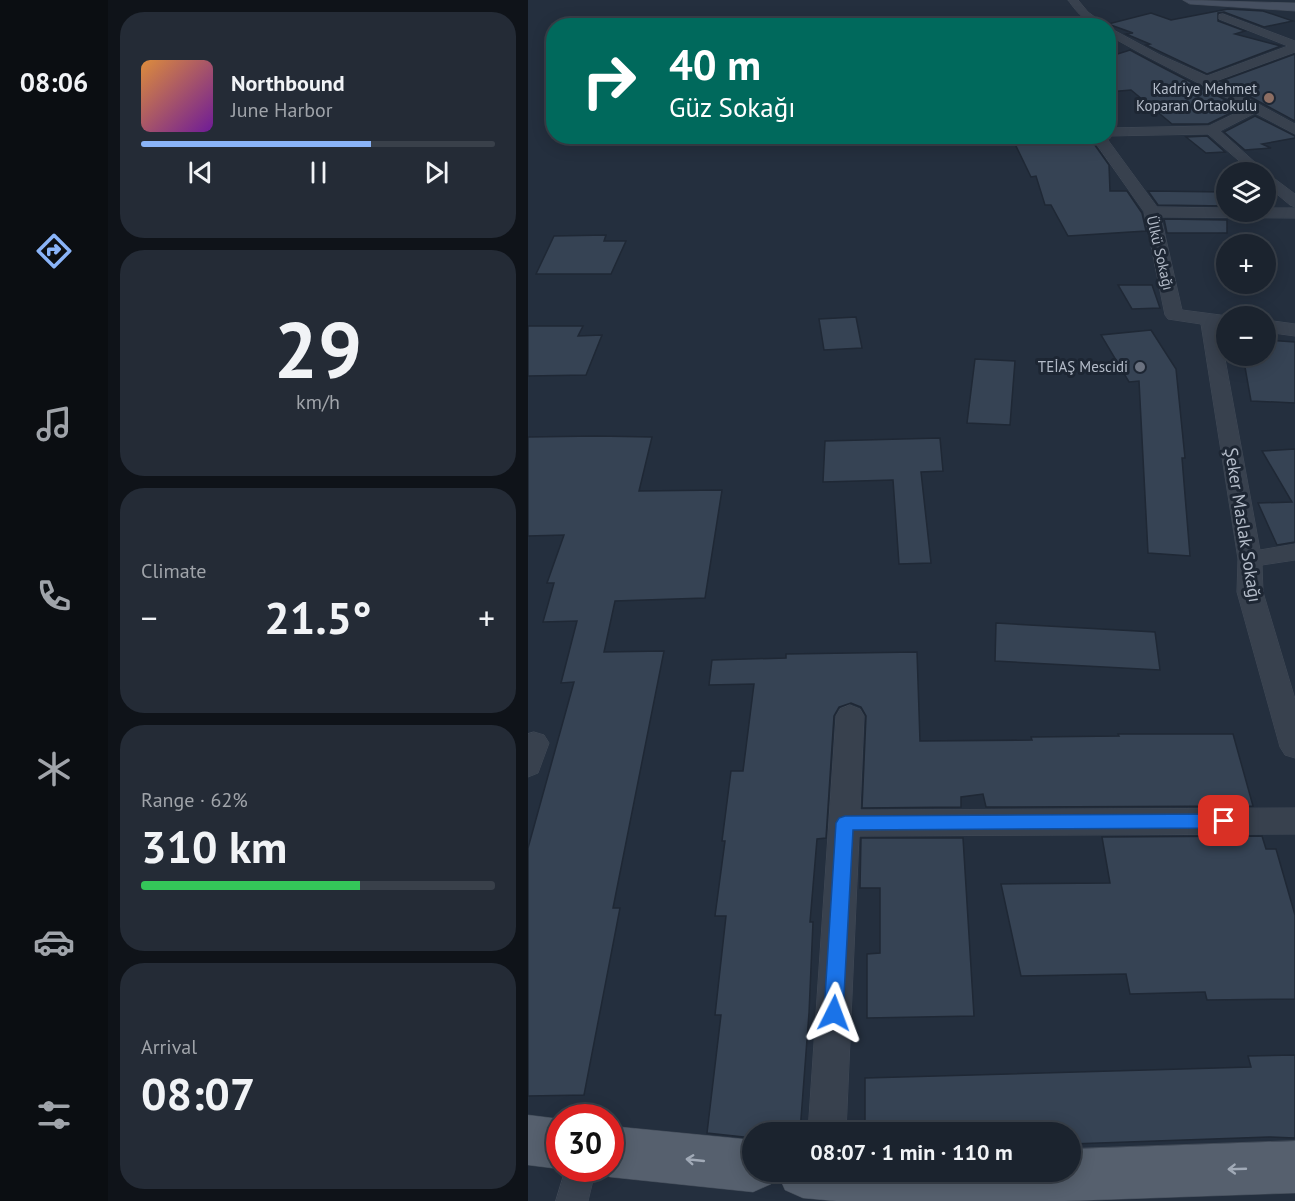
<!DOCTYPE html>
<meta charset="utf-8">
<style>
body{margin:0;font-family:"PT Sans",sans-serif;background:#242b36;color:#f1f3f6;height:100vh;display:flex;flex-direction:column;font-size:22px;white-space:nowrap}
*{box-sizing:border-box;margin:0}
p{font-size:20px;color:#a0a4aa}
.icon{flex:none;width:33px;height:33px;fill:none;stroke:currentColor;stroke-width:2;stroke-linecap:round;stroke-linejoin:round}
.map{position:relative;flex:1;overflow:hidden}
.sheet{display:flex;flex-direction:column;gap:12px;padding:12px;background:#0f1319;width:420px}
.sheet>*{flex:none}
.banner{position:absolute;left:18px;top:18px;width:570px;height:126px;border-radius:24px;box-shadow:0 3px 15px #0003,0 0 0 2px #39404a;background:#00695c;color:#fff;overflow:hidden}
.fabs{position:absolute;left:688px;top:162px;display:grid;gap:12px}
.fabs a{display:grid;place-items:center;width:60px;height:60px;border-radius:50%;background:#1b232e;box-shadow:0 3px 15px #0003,0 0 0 2px #39404a;font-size:30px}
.speed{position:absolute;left:18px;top:1104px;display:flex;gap:12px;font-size:30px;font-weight:700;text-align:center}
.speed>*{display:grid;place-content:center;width:78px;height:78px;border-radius:50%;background:#1b232e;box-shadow:0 3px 15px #0003,0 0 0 2px #39404a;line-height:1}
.speed .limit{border:9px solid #d22;background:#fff;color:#111}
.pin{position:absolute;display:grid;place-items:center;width:51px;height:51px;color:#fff;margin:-26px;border-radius:12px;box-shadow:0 3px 9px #0006}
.me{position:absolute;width:66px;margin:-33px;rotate:3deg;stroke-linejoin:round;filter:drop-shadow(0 0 4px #0008)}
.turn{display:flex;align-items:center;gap:21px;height:126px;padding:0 24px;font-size:27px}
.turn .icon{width:78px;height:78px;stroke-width:2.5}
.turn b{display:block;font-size:42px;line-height:51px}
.big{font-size:45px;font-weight:700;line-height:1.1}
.sheet .widget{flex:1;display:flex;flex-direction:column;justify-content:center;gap:9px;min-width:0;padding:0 21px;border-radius:24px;background:#242b36}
.sheet .dial{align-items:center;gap:0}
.dial b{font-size:78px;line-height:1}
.song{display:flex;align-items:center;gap:18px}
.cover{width:72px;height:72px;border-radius:9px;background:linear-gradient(135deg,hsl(30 70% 55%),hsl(280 70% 35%))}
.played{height:6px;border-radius:3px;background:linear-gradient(90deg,#8ab4f8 65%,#39404a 65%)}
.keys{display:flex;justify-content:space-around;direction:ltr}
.heat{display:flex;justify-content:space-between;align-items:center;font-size:33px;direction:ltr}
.charge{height:9px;border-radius:4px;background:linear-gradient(90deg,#34c759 62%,#39404a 0)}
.trip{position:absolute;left:214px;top:1122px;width:339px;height:60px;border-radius:30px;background:#1b232e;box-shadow:0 3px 15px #0003,0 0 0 2px #39404a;font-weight:700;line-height:60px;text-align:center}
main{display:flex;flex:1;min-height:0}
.menu{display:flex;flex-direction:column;width:108px;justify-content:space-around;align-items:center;background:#0b0e12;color:#a0a4aa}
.menu .icon{width:42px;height:42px}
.menu .active{color:#8ab4f8}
.menu b{font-size:27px;color:#f1f3f6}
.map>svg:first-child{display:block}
.building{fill:#364354;stroke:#1f2835;stroke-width:1.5}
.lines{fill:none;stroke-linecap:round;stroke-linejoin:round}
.pedestrian-casing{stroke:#414a57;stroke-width:1}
.minor-casing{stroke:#414a57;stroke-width:1}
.secondary-casing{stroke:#414a57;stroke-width:1}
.primary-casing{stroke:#414a57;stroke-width:1}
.pedestrian{fill:#38414e;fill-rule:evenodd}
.minor{fill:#38414e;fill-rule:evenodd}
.secondary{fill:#465061;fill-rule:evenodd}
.primary{fill:#56606e;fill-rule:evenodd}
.oneway{stroke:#a1aab7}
.route{fill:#1a73e8;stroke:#114b97;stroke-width:1.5}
.education-dot{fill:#8d6e63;stroke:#1d2633;stroke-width:2}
.worship-dot{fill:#6b7280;stroke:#1d2633;stroke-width:2}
.labels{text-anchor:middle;stroke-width:6;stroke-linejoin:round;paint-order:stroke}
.far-poi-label{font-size:15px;fill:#b4bcc9;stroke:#1d2633;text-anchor:end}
.far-street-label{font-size:15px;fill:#b4bcc9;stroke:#1d2633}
.street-label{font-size:18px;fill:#b4bcc9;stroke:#1d2633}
</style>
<main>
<nav class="menu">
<b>08:06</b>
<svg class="icon active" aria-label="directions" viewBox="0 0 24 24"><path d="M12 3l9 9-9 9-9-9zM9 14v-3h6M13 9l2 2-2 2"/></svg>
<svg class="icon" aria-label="music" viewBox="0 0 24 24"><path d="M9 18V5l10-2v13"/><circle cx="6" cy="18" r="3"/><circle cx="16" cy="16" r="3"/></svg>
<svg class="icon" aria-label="phone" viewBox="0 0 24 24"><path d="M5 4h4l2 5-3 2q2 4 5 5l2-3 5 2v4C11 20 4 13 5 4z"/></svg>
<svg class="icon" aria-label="climate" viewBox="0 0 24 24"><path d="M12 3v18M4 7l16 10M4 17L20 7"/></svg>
<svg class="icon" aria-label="car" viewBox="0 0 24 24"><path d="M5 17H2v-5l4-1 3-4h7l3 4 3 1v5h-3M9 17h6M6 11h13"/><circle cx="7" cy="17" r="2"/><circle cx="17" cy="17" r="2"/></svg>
<svg class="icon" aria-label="filters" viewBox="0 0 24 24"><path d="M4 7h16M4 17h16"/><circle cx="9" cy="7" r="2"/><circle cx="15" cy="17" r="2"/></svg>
</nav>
<section class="sheet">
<div class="widget">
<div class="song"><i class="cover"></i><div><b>Northbound</b><p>June Harbor</p></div></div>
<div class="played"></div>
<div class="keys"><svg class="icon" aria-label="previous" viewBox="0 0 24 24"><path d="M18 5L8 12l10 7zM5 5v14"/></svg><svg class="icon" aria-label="pause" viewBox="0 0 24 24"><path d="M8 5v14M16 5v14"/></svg><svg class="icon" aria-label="next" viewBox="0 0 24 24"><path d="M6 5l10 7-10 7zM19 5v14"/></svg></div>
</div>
<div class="widget dial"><b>29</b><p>km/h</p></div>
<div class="widget"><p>Climate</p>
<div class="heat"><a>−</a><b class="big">21.5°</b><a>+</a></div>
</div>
<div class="widget"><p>Range · 62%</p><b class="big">310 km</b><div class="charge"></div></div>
<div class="widget"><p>Arrival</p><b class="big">08:07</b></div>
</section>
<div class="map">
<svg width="767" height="1201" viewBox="0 0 767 1201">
<rect width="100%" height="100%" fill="#242f3e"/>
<g class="building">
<polygon points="700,9 735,11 765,21 736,27 696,12 690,13 690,21 717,31 707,34 753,46 679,74 618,45 622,44 598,34 605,33 580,24 623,13 643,20"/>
<polygon points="602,50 630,65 713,108 680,124 644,124 603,90 580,92 580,57"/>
<polygon points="767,54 767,121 693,81"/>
<polygon points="727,116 767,136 767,138 734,144 743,148 717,150 696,132"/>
<polygon points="679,136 697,152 678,153 658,137"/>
<polygon points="546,137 549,142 564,141 581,165 582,191 599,191 614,213 618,231 540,236 523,205 517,205 508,176 503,177 487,144 506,143 504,140"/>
<polygon points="620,191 699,192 699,206 630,205"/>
<polygon points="636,219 699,220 699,233 639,233"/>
<polygon points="78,235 76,241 98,241 83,274 8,274 26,236"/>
<polygon points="590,285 624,285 632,308 604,309"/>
<polygon points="328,317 334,348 296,350 291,319"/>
<polygon points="0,326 55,326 50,336 74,335 58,375 0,376"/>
<polygon points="623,330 648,369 657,458 654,458 662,556 620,553 611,381 601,382 573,335"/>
<polygon points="738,340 767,342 767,403 723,401 715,356 738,356"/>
<polygon points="447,359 487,361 482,425 439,423"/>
<polygon points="68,436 124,437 111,491 194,490 177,598 87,601 76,652 136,651 85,908 92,908 56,1095 0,1096 0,848 46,682 33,683 49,621 15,622 26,583 19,583 36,535 0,536 0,437"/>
<polygon points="412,438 415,471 393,472 403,563 371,564 365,480 295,482 297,441"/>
<polygon points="767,449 767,542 749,545 730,503 764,502 734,451"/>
<polygon points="468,623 627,632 632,670 467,661"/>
<polygon points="389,652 392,741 504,740 503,737 591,736 590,734 705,734 725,806 458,807 455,794 433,797 433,807 334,808 338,716 333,707 323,703 311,707 306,716 298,838 289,839 282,922 285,922 281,1013 272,1132 225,1132 225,1138 179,1133 193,1015 187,1015 198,916 187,916 197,841 194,841 203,771 215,771 226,684 181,685 184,660 258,658 258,654"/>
<polygon points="734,836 738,849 748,849 767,915 767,999 679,1000 677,992 602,994 598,974 493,976 473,884 582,883 574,837"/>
<polygon points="333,838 435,838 446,1016 339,1018 339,954 352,953 352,888 332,888"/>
<polygon points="767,1055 767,1138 741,1137 543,1144 543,1132 337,1132 337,1078 723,1067 720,1056"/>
</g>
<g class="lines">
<defs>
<polygon id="pedestrian" points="38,1168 68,1168 60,1201 28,1201"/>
<g id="minor">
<path d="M540 0H550L560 12 579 26C560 26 551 15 540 0Z"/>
<path d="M695 14 767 41V52L688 81 767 124V134L727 113 692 131 739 173 767 194V207L762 205 738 185V172H724L680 134 580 136V128L681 126 718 108C672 83 625 61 580 35V27L632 55 679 76 760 46 691 19V15Z"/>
<polygon points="563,136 577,136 629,207 699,208 699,212 738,212 738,208 767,208 767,218 633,217 654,310 700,316 699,326 691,326 732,550 767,544 767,560 734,565 735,592 767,699 767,758 757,755 752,747 709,592 710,559 673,324 640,319 637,315 616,212"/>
<polygon points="738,320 767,324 767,336 738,332"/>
<polygon points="322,705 332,709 336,716 332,810 767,808 767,834 331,836 318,1132 280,1132 308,716 312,709"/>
<polygon points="6,732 16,735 21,743 10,773 0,777 0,734"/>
</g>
<polygon id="secondary" points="655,0 767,3 767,11 662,4"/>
<g id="primary">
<polygon points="0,1115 32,1119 32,1168 34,1168 32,1169 0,1165"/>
<polygon points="82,1126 225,1140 225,1172 248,1172 243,1184 225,1192 82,1177 64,1168 82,1168"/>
<polygon points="767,1141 767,1193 537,1201 308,1201 275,1198 257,1190 249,1172 543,1172 543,1149"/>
</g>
</defs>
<use href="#pedestrian" class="pedestrian-casing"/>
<use href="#minor" class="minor-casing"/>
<use href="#secondary" class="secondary-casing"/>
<use href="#primary" class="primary-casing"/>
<use href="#pedestrian" class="pedestrian"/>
<use href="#minor" class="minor"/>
<use href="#secondary" class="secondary"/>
<use href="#primary" class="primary"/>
</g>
<defs><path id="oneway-shaft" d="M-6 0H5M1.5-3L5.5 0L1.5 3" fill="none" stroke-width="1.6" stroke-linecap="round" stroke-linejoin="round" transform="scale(1.5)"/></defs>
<g class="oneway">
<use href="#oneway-shaft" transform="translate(167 1160) rotate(-174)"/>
<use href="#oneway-shaft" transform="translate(709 1169) rotate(178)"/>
</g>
<polygon class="route" points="696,814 702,816 704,821 702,826 696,828 325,830 315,1013 313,1020 306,1022 299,1020 296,1013 308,823 311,818 317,816"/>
<circle class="education-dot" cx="741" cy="98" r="6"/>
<circle class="worship-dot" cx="612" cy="367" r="6"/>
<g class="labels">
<g class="far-poi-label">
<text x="729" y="94">Kadriye Mehmet<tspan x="729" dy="17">Koparan Ortaokulu</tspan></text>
<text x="600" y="372">TEİAŞ Mescidi</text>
</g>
<g class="far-street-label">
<text transform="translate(632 253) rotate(77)" y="5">Ülkü Sokağı</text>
</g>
<g class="street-label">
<text transform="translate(715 525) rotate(81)" y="6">Şeker Maslak Sokağı</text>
</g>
</g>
</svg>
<div class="fabs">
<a><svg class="icon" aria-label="layers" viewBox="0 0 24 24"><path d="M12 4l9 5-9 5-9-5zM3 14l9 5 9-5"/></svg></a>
<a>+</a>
<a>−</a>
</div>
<div class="speed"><div class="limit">30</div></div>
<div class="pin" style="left:696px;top:821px;background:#d93025"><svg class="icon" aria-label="arrive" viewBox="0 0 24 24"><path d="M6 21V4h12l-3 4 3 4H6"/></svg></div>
<svg class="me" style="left:306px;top:1013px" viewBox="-20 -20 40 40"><path d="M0-17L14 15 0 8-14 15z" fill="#1a73e8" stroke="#fff" stroke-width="4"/></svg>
<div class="trip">08:07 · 1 min · 110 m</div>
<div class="banner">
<div class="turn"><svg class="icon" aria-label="right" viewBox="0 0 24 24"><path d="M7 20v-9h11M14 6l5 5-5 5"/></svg><div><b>40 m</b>Güz Sokağı</div></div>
</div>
</div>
</main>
